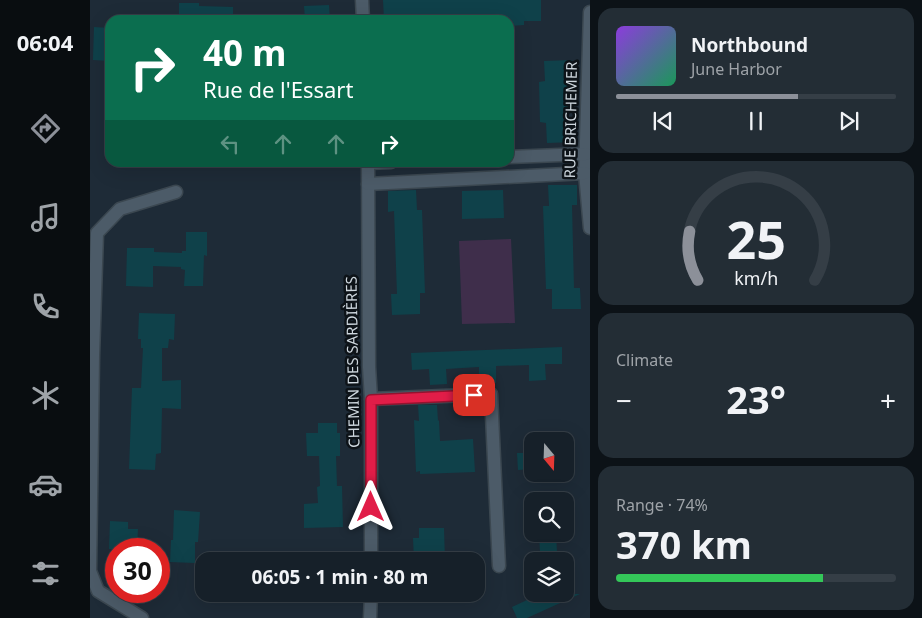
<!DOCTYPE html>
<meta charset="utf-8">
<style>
body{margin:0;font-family:"Noto Sans",sans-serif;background:#232d35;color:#f1f3f6;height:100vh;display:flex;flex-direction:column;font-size:19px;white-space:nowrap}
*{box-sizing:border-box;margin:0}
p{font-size:16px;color:#9ea3a8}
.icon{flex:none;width:28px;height:28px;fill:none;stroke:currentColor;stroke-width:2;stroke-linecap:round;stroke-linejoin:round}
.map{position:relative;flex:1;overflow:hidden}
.side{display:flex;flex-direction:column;gap:8px;padding:8px;background:#0c1217;width:332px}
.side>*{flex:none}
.banner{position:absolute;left:15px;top:15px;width:409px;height:152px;border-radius:15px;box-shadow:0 5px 20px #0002,0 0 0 1px #353e46;background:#0b6e4f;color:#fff;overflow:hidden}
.needle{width:32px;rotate:161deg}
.controls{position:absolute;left:434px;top:432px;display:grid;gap:10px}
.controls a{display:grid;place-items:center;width:50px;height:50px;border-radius:10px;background:#162029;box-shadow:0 5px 20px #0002,0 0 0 1px #353e46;font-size:25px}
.speed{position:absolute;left:15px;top:538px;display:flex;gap:10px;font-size:25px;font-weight:700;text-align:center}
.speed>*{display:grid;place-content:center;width:65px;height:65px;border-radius:50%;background:#162029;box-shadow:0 5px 20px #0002,0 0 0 1px #353e46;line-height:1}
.speed .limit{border:8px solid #d22;background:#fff;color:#111}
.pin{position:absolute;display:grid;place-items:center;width:42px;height:42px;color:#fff;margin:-21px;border-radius:10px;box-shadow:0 2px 8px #0006}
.me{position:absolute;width:55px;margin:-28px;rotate:0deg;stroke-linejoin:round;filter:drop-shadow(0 0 4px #0008)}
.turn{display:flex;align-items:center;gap:18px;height:105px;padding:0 15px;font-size:22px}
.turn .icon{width:65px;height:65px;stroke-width:2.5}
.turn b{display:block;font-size:35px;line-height:42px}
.lanes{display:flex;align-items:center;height:48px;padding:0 15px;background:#0003;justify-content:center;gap:25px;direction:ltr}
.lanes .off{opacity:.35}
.big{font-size:38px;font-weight:700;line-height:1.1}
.side .card{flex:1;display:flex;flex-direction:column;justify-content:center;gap:8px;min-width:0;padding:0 18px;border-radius:15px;background:#232d35}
.side .dial{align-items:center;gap:0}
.dial svg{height:130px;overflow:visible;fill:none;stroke:#353e46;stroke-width:7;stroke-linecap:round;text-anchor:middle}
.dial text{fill:#f1f3f6;stroke:none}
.song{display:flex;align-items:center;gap:15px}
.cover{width:60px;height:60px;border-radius:8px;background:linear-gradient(135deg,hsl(270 70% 55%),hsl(150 70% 35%))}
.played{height:5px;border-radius:2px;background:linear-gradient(90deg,#8c9099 65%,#353e46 65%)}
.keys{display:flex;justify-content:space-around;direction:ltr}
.heat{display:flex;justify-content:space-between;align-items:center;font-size:28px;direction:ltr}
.charge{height:8px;border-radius:4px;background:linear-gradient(90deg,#34c759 74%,#353e46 0)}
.trip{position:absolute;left:105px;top:552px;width:290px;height:50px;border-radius:15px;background:#162029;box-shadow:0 5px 20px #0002,0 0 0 1px #353e46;font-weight:700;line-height:50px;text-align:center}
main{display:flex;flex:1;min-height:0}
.dock{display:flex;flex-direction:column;width:90px;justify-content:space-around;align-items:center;background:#090d10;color:#9ea3a8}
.dock .icon{width:35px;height:35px}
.dock .on{color:#8c9099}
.dock b{font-size:22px;color:#f1f3f6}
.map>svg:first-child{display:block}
.green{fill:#3f2e4b}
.building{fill:#0f414a}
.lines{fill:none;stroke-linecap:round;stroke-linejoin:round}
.minor-casing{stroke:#3b4750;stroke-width:15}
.minor{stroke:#4c5b68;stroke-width:12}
.route-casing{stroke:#92132f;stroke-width:12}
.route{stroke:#e11d48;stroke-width:9}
.labels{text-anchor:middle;stroke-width:5;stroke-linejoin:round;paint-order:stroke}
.street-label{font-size:15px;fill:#ced7de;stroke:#0d1318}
</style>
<main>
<nav class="dock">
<b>06:04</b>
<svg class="icon on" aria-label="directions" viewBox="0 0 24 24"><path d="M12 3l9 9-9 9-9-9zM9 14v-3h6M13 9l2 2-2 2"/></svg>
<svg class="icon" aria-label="music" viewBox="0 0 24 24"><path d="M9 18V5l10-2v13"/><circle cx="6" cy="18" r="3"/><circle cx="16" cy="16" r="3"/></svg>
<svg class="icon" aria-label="phone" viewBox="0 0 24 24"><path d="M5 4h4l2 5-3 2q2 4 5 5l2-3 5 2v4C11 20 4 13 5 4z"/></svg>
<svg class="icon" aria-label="climate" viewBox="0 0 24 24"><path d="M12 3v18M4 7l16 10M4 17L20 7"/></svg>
<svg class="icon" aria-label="car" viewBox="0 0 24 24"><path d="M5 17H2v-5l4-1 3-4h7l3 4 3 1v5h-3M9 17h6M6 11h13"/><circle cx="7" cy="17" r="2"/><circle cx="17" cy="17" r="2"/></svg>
<svg class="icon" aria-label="filters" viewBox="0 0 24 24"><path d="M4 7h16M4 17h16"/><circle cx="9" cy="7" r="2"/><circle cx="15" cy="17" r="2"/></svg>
</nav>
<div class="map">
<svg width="500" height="618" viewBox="0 0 500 618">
<rect width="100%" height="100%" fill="#1e2b37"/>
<polygon class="green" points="421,239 425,323 372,324 369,241"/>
<g class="building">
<polygon points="293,0 451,0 451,21 434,21 434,25 419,26 419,20 294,20"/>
<polygon points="89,3 109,3 109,6 143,7 143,20 89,20"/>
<polygon points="239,5 240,20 215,20 214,6"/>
<polygon points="4,27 20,28 20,61 3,60"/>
<polygon points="482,60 483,80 477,80 479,122 484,122 485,142 457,143 456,123 450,122 449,82 455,81 454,61"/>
<polygon points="458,185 487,185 487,205 482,205 484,288 490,288 491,309 462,309 462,289 456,289 453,206 459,206"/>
<polygon points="326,190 327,210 332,210 335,293 330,293 330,314 302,315 301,294 307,294 304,211 298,212 298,191"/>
<polygon points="413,190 414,218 372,219 372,191"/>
<polygon points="96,232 117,232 117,256 114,255 113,286 94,286 95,270 91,269 91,267 63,266 63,287 36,286 37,248 64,248 64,252 92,253 92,251 96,251"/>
<polygon points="49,313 85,314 84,340 79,339 78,348 72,348 72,381 91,380 91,409 72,408 71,453 66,454 65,470 39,469 42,388 51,388 53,348 51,348 51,339 48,339"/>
<polygon points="472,347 472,364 455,364 456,380 439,381 439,365 406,366 406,383 389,383 389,367 356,369 357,384 340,385 339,369 322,370 321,353"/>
<polygon points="328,405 347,405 348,421 349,420 350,441 383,439 385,472 330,474 330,471 326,472 324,420 329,421"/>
<polygon points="228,423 247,423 247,433 250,433 250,456 246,456 247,486 252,486 253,527 214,528 214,504 228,503 227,487 230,486 229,456 217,456 216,433 228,433"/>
<polygon points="427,453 442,453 442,469 428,470"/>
<polygon points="84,510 110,512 108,542 105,542 105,563 80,562 81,540 83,540"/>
<polygon points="20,521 38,522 38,529 48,529 47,549 19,549"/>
<polygon points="329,528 354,528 355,561 324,561 323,538 329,538"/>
<polygon points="449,534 466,534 467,552 450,552"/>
<polygon points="450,594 490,594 437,618 427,618 422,607"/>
</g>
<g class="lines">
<defs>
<g id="minor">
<polyline points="272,0 273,20"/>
<polyline points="500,12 495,173 500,228"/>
<polyline points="419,157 496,154"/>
<polyline points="278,162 279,367 281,399 281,561"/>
<polyline points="278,163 301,162"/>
<polyline points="278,184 495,173"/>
<polyline points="281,399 401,394 409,566"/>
<polyline points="52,618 8,591 0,571 3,356 7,233 30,209 86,192"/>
<polyline points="280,618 281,594"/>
</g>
</defs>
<use href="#minor" class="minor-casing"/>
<use href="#minor" class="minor"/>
</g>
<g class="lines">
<defs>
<polyline id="route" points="281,507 281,400 384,395"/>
</defs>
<use href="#route" class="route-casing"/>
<use href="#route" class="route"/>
</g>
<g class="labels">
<g class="street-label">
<text transform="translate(481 120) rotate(-89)" y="5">RUE BRICHEMER</text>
<text transform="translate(263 362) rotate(-91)" y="5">CHEMIN DES SARDIÈRES</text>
</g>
</g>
</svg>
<div class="controls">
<a><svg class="needle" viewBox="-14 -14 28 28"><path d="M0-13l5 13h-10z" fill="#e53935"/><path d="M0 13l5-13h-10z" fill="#9ea3a8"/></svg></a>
<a><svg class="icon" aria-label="search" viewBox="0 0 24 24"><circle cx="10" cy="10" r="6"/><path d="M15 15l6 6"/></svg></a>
<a><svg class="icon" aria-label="layers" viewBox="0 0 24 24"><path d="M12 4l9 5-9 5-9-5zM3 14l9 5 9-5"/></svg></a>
</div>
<div class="speed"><div class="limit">30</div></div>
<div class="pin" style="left:384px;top:395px;background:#d93025"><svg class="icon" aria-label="arrive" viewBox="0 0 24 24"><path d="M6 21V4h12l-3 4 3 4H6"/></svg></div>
<svg class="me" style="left:281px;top:507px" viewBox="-20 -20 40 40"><path d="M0-17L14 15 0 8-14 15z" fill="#e11d48" stroke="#fff" stroke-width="4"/></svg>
<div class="trip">06:05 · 1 min · 80 m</div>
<div class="banner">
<div class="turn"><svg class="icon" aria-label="right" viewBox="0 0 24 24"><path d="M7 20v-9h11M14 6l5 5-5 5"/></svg><div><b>40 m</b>Rue de l'Essart</div></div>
<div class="lanes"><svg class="icon off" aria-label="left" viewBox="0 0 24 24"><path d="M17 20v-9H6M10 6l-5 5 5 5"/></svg><svg class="icon off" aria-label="ahead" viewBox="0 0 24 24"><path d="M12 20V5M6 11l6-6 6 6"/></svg><svg class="icon off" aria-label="ahead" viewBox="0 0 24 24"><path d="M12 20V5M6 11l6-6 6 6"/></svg><svg class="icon" aria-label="right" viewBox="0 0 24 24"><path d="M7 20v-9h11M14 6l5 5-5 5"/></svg></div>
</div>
</div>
<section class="side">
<div class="card">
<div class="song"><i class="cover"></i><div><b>Northbound</b><p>June Harbor</p></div></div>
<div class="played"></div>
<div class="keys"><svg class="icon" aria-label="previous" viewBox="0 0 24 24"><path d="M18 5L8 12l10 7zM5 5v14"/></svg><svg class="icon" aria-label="pause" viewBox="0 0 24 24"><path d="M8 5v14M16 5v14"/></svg><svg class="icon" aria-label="next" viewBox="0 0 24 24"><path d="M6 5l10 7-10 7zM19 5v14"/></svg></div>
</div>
<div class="card dial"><svg viewBox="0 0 100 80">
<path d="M14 69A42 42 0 1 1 86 69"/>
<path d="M14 69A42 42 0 0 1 9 39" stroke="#8c9099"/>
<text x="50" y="56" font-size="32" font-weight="700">25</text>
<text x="50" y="72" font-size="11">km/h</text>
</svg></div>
<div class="card"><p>Climate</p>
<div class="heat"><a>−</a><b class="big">23°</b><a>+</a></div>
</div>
<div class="card"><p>Range · 74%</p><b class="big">370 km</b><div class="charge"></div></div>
</section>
</main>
